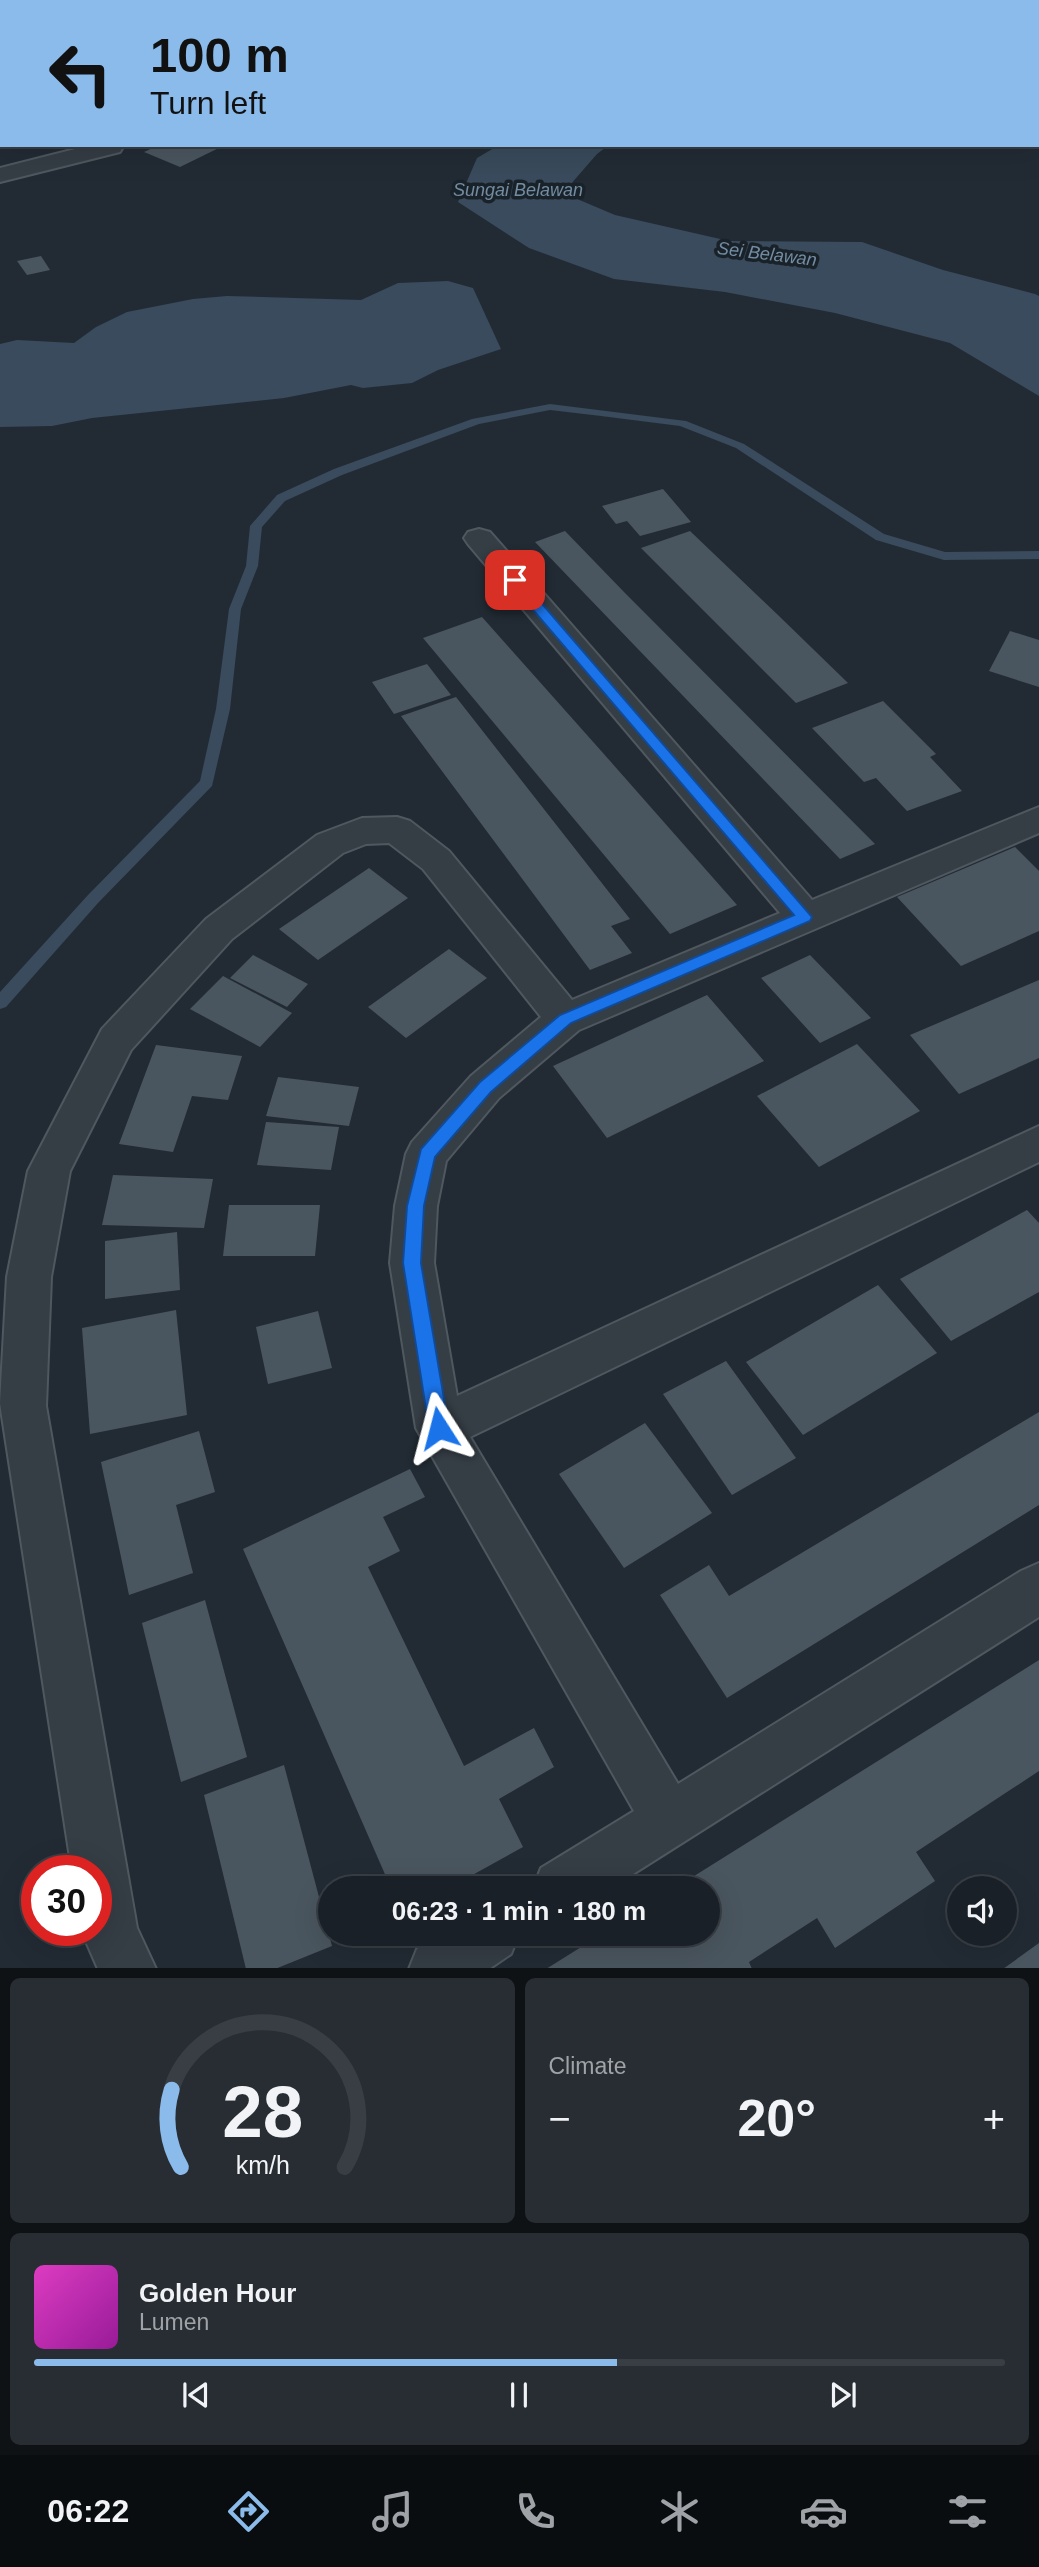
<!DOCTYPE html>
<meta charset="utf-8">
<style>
body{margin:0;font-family:Helvetica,sans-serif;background:#272d33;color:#f1f3f6;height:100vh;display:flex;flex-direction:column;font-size:26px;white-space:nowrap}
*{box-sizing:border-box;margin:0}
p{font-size:23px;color:#9fa3a7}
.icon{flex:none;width:38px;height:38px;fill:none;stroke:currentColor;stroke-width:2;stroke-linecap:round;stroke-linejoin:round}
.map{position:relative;height:1968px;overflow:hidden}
.details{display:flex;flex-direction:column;gap:10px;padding:10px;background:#0e1215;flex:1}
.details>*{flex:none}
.guide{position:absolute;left:0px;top:0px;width:1040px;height:147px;box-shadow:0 7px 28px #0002,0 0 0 2px #383e44;background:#8bbbeb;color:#111;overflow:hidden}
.fabs{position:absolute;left:947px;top:1876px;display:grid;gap:14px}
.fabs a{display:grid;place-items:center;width:70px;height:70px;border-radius:50%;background:#1a2027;box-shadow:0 7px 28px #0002,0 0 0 2px #383e44;font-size:35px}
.speed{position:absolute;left:21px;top:1855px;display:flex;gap:14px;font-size:35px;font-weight:700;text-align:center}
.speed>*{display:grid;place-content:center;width:91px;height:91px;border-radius:50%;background:#1a2027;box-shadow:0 7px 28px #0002,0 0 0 2px #383e44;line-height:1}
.speed .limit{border:10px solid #d22;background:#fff;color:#111}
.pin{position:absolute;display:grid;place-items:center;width:60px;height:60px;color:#fff;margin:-30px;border-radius:14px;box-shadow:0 4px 10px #0006}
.me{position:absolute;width:77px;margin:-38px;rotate:351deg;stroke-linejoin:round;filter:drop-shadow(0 0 5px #0008)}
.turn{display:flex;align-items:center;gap:24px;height:147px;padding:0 35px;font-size:32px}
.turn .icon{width:91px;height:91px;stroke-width:2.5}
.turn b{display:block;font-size:49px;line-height:60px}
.big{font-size:52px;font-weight:600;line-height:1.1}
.details .tile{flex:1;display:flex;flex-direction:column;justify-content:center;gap:10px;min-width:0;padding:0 24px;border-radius:10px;background:#272d33}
.details .dial{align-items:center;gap:0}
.dial svg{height:182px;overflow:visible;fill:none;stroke:#383e44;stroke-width:7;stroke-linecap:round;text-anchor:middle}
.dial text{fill:#f1f3f6;stroke:none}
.song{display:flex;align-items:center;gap:21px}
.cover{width:84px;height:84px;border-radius:10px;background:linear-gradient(135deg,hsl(310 70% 55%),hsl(300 70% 35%))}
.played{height:7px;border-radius:4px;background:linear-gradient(90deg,#8bbbeb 60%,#383e44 60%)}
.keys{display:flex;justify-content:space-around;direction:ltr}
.heat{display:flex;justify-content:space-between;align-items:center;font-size:38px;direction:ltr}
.details .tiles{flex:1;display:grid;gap:10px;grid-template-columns:1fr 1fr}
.tile:last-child{grid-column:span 2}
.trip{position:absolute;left:318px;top:1876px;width:402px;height:70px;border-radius:35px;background:#1a2027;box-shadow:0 7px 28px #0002,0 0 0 2px #383e44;font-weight:600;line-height:70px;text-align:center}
.menu{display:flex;height:112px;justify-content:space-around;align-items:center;background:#0a0d10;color:#9fa3a7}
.menu .icon{width:49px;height:49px}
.menu .selected{color:#8bbbeb}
.menu b{font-size:32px;color:#f1f3f6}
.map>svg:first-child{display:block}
.water{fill:#394b5c}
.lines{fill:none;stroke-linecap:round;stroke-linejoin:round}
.stream{fill:#394b5c;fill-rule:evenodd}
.building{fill:#4a565f}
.minor-casing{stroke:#4f585f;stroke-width:4}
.minor{fill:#353d45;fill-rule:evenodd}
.route{fill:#1a73e8;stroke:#114b97;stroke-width:2}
.labels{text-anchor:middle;stroke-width:7;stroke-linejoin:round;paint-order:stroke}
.far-water-label{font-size:18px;font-style:italic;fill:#728ca2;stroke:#1a2229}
</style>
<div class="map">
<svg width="1039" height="1969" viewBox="0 0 1039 1969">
<rect width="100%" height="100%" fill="#222b34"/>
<g class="water">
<polygon points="499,145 609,145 597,154 563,193 615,215 729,241 862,242 943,270 1035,294 1039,296 1039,396 950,343 835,313 725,292 614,279 529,248 458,202 477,158"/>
<polygon points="448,281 473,288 501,349 438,370 412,383 363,388 351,385 284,398 92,418 52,426 0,427 0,344 17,340 74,343 96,327 127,312 193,299 227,296 361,300 398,283"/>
</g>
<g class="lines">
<polygon class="stream" points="550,404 686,421 744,444 884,534 945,552 1039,551 1039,559 944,560 876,540 736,448 680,426 601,416 550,410 479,424 342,475 285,501 262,527 258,566 241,609 230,709 212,786 98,903 6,1007 0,1009 0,992 88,895 200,781 216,709 229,609 246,566 250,526 277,495 334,469 472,419"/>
</g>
<g class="building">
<polygon points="159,145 225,145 180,167 144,152"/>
<polygon points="41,256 50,270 27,275 17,261"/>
<polygon points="663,489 691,522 640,536 627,521 616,524 602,506"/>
<polygon points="565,531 624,592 875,844 840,859 535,542"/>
<polygon points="690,531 779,616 848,683 796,703 641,548"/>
<polygon points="482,617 603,753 737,905 670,934 423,638"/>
<polygon points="1010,631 1039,640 1039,687 989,671"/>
<polygon points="427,664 451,695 394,714 372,682"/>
<polygon points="456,697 630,919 611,926 632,953 590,970 401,716"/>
<polygon points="883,701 936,754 930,757 962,791 907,811 876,778 864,782 812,728"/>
<polygon points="1015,847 1039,871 1039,931 961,966 897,897"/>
<polygon points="369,868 408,898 318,960 279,929"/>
<polygon points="449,949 487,978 406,1038 368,1007"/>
<polygon points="253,955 308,984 287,1007 230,978"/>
<polygon points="810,955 871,1018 820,1043 761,978"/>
<polygon points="223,976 292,1013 260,1047 190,1009"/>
<polygon points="1039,980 1039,1058 959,1094 910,1035"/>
<polygon points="707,995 764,1061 607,1138 553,1066"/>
<polygon points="857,1044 920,1111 819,1167 757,1096"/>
<polygon points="156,1045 242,1056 228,1100 192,1096 173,1152 119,1144"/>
<polygon points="278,1077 359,1087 349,1126 266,1116"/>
<polygon points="266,1122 339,1127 331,1170 257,1165"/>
<polygon points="113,1175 213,1179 204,1228 102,1225"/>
<polygon points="229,1205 320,1205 315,1256 223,1256"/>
<polygon points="1027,1210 1039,1223 1039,1292 951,1341 900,1279"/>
<polygon points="177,1232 180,1290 105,1299 105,1241"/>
<polygon points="878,1285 937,1353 803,1435 746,1362"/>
<polygon points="176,1310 187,1415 90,1434 82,1328"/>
<polygon points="318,1311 332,1368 268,1384 256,1327"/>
<polygon points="726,1361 796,1458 732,1495 663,1394"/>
<polygon points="1039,1412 1039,1505 727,1698 660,1595 709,1565 729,1596"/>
<polygon points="645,1423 712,1513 624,1568 559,1474"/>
<polygon points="199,1431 215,1492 176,1505 193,1573 129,1595 101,1462"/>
<polygon points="410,1469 425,1497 383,1517 400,1551 368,1567 395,1623 464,1766 534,1728 554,1767 499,1799 523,1847 449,1888 391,1888 243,1549"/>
<polygon points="205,1600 247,1757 181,1782 142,1623"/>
<polygon points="1039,1660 1039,1771 916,1852 935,1881 835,1948 817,1918 749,1962 752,1969 546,1969 602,1934 709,1934 709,1888 675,1888"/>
<polygon points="284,1765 332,1946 275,1969 246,1969 204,1795"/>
<polygon points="1039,1943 1039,1969 1003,1969"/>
</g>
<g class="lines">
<defs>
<g id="minor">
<polygon points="91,145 123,147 120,152 0,182 0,168"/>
<polygon points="479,529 490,532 812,900 1039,807 1039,833 579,1030 499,1098 446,1161 437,1206 434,1263 457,1396 1039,1126 1039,1162 470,1437 678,1784 1021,1571 1039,1563 1039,1617 611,1888 533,1888 541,1868 634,1811 416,1428 390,1263 395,1206 406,1154 412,1142 471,1076 541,1017 423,869 389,843 366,844 343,853 232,939 131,1050 70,1171 51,1277 46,1406 137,1928 156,1969 98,1969 81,1930 96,1930 96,1871 72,1871 0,1403 7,1277 28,1171 102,1029 206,919 317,835 362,818 397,817 410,821 449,851 572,1000 780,913 468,544 464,538 468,532"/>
<polygon points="441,1934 519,1934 511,1954 489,1969 409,1969 417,1949"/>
</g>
</defs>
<use href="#minor" class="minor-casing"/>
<use href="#minor" class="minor"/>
</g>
<polygon class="route" points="515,576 519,577 812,917 810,921 571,1023 491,1092 435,1157 424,1206 421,1263 449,1428 446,1435 439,1437 432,1435 429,1428 403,1263 407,1206 421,1149 480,1082 560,1015 794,915 510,583 508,580"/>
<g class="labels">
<g class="far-water-label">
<text x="518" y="196">Sungai Belawan</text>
<text transform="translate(767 254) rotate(7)" y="6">Sei Belawan</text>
</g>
</g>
</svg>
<div class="fabs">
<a><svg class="icon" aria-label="sound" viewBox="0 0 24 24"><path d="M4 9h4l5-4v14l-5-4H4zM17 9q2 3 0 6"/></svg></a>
</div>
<div class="speed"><div class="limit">30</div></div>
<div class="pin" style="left:515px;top:580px;background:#d93025"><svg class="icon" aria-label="arrive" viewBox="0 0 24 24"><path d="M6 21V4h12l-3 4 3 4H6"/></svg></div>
<svg class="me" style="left:439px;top:1428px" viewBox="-20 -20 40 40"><path d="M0-17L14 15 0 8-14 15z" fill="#1a73e8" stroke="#fff" stroke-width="4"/></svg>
<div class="trip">06:23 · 1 min · 180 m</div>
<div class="guide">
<div class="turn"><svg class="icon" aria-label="left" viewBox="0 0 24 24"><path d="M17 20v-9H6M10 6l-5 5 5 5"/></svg><div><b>100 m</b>Turn left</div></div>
</div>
</div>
<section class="details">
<div class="tiles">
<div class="tile dial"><svg viewBox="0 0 100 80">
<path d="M14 69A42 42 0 1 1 86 69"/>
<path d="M14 69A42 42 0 0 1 10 35" stroke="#8bbbeb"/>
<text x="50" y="56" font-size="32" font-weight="700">28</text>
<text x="50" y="72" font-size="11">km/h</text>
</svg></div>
<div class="tile"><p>Climate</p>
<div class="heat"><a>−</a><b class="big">20°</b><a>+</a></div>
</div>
<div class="tile">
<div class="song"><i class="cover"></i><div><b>Golden Hour</b><p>Lumen</p></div></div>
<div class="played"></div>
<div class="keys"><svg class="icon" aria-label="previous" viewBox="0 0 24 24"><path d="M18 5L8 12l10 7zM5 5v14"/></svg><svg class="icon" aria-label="pause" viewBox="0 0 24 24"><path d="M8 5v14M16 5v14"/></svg><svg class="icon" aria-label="next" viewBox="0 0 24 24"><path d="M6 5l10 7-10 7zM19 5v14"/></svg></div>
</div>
</div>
</section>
<nav class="menu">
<b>06:22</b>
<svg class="icon selected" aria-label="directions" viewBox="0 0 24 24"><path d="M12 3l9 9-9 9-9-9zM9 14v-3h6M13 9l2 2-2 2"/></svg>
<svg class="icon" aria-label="music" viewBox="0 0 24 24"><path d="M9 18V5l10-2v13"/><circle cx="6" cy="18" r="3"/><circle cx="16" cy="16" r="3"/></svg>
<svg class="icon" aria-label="phone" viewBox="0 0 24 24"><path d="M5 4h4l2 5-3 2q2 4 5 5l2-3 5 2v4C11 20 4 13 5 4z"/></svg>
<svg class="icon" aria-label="climate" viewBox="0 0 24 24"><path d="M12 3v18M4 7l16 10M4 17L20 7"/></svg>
<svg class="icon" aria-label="car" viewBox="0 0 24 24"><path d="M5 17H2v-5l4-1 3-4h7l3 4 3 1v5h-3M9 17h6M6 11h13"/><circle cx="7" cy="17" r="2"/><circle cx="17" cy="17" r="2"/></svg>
<svg class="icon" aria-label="filters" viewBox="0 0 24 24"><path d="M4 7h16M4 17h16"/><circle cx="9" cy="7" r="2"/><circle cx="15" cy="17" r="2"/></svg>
</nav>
